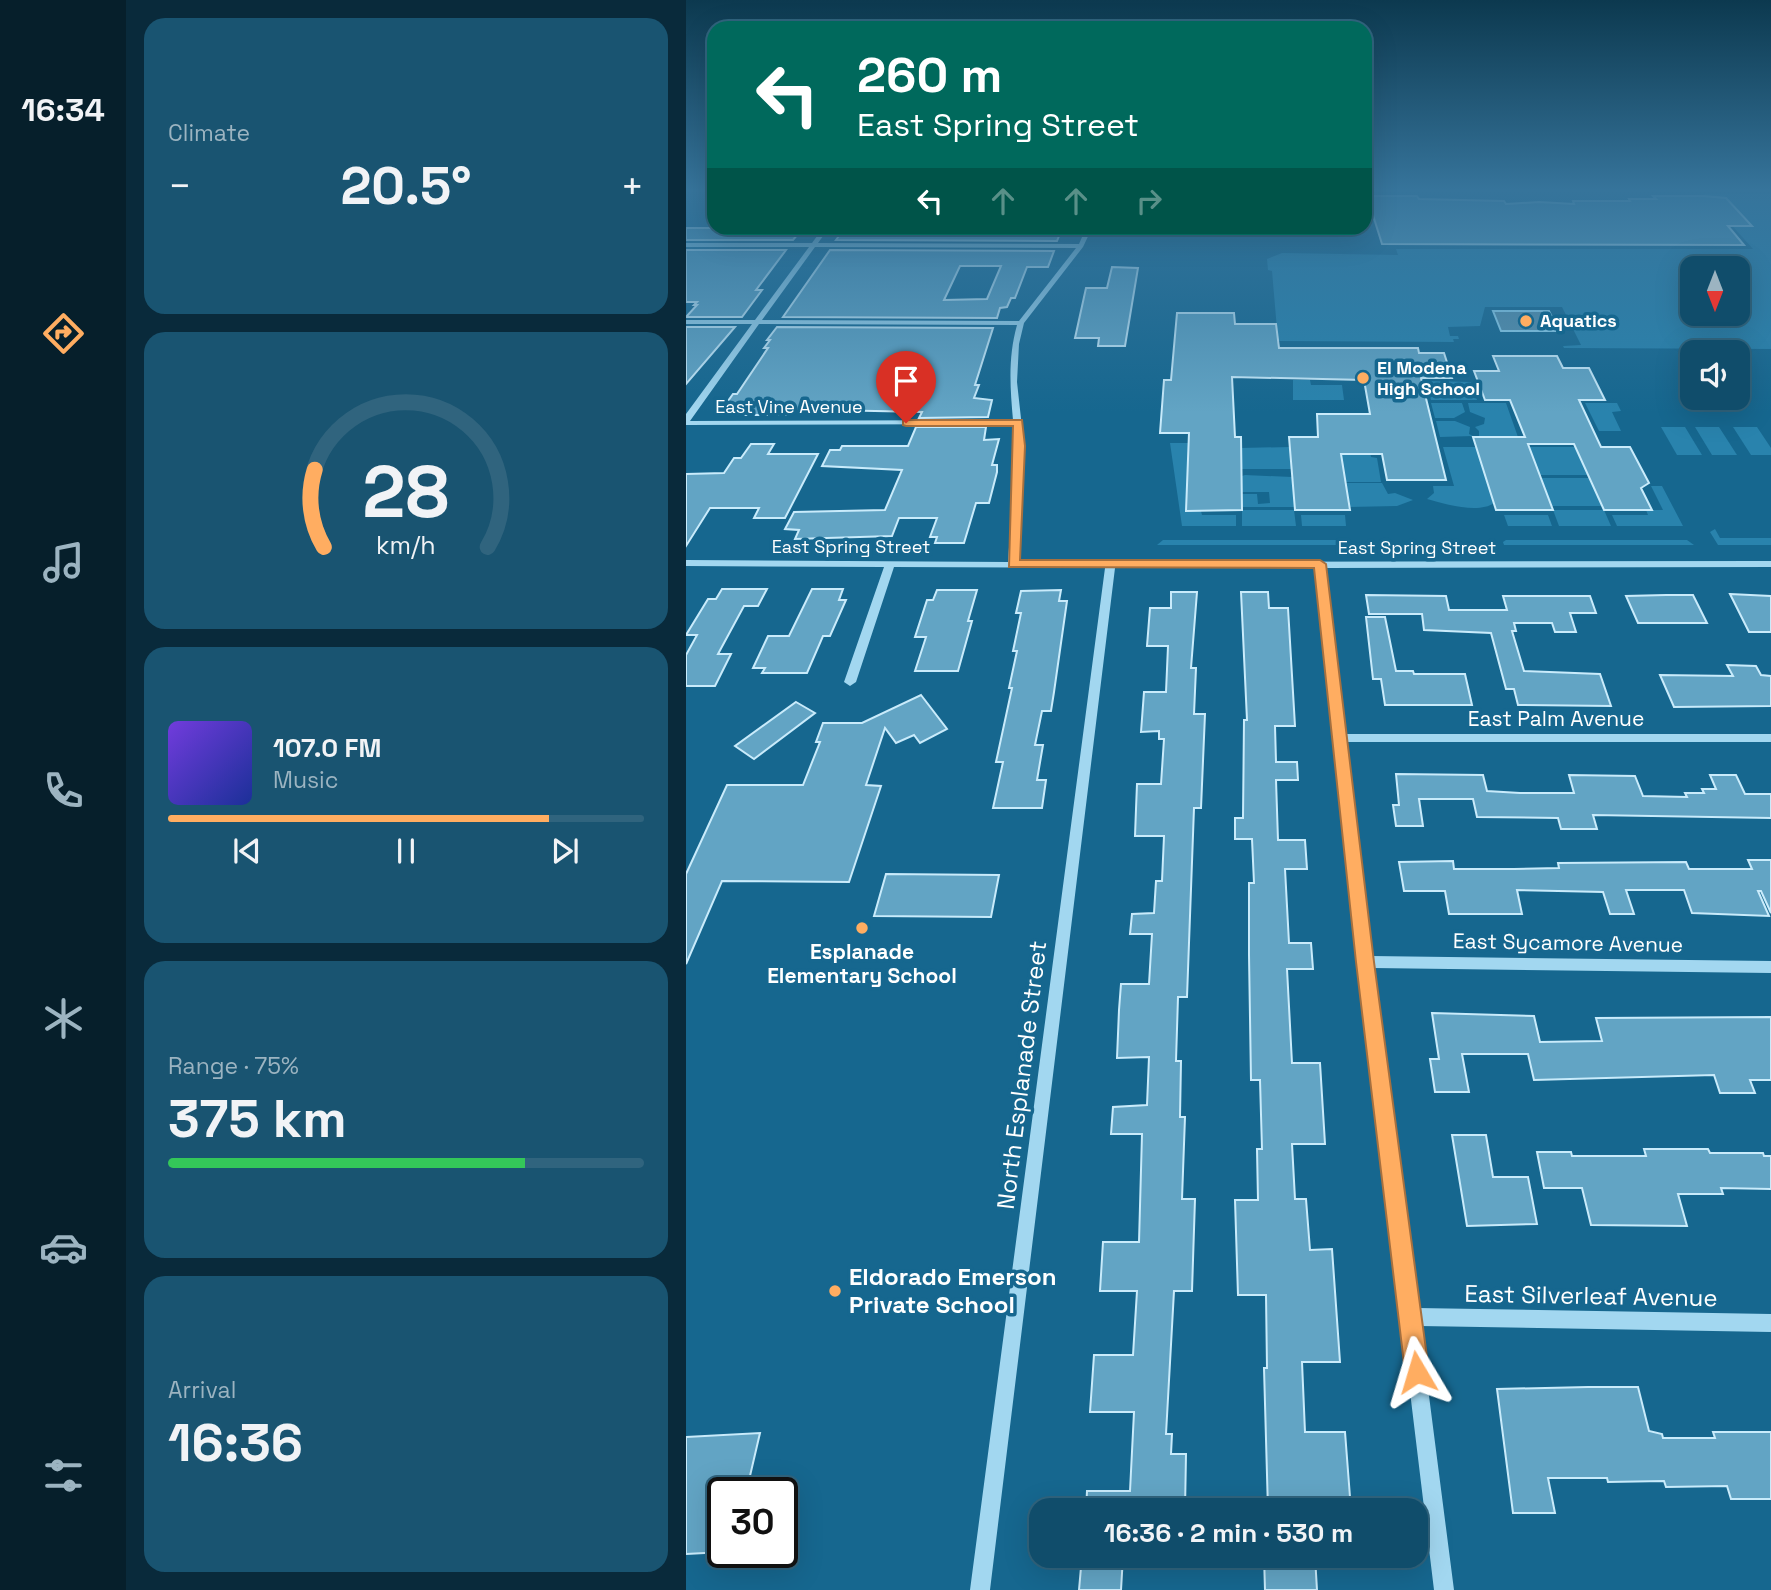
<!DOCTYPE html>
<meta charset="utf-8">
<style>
body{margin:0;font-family:"Space Grotesk",sans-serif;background:#195471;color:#f1f3f6;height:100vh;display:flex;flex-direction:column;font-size:26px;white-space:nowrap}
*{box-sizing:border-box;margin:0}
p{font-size:23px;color:#9cb4c1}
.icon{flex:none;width:38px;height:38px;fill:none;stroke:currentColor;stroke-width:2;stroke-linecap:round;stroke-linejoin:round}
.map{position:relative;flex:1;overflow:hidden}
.drawer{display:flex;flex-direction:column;gap:18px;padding:18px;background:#092a3b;width:560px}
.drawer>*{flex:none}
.hud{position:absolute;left:21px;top:21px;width:665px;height:214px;border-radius:21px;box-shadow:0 7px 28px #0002,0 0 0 2px #30647e;background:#00695c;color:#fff;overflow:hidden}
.needle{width:46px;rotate:180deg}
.tools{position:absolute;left:994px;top:256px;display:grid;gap:14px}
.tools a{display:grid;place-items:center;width:70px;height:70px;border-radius:14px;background:#104d6b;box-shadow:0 7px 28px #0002,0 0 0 2px #30647e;font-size:35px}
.speed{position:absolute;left:21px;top:1477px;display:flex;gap:14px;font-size:35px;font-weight:700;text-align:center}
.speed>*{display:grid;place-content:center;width:91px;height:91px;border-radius:50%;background:#104d6b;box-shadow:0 7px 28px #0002,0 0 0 2px #30647e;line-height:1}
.speed .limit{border:4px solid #111;border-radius:10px;background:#fff;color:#111}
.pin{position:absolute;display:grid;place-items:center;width:60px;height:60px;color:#fff;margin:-72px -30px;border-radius:50% 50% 50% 0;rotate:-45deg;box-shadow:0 0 7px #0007}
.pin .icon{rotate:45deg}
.me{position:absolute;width:77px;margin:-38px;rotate:353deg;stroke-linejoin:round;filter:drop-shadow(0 0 5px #0008)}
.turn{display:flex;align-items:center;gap:24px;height:147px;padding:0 35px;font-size:32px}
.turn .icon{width:91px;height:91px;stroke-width:2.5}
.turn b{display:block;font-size:49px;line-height:60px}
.lanes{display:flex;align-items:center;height:66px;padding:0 35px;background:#0003;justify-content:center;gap:35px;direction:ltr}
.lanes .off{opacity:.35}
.big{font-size:52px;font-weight:800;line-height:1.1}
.drawer .widget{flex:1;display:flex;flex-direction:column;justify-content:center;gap:10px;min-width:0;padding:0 24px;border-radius:21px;background:#195471}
.drawer .dial{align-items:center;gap:0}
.dial svg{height:182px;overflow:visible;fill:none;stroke:#30647e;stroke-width:7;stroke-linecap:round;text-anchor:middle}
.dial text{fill:#f1f3f6;stroke:none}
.song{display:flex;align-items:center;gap:21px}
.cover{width:84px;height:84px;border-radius:10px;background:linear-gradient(135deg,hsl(260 70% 55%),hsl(230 70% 35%))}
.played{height:7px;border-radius:4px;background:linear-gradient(90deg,#ffad61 80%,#30647e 80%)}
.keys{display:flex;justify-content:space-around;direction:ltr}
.heat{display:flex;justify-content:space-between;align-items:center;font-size:38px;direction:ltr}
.charge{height:10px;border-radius:5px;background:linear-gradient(90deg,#34c759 75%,#30647e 0)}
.trip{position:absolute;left:343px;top:1498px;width:399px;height:70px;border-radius:21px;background:#104d6b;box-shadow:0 7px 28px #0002,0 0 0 2px #30647e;font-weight:800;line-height:70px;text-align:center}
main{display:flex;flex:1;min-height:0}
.tab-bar{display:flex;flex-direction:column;width:126px;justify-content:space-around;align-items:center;background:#061f2b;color:#9cb4c1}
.tab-bar .icon{width:49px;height:49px}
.tab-bar .on{color:#ffad61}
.tab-bar b{font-size:32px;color:#f1f3f6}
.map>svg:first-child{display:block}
.green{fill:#2983ad;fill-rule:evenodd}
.water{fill:#5a92ae;stroke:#95d6f2;stroke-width:2}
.building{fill:#62a4c4;stroke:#c9ebfb;stroke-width:2;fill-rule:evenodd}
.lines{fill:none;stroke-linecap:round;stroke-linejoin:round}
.minor{fill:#a2d7f0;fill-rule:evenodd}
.route{fill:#ffad61;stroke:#a6703f;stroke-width:2}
.poi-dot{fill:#ffad61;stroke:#16678f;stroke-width:2.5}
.labels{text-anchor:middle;stroke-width:7;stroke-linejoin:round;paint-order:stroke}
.far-poi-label{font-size:18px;font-weight:bold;fill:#fff;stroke:#16678f;text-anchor:start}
.far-street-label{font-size:18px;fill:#fff;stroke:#16678f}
.street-label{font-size:21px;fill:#fff;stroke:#16678f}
.poi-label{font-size:21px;font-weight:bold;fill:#fff;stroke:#16678f}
.near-street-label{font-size:24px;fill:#fff;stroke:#16678f}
.near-poi-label{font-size:24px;font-weight:bold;fill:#fff;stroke:#16678f;text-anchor:start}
</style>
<main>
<nav class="tab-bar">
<b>16:34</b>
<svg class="icon on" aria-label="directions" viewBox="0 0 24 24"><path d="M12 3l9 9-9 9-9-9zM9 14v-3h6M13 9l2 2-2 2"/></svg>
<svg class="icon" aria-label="music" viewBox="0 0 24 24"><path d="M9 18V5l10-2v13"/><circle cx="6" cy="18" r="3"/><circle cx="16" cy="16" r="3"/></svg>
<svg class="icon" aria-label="phone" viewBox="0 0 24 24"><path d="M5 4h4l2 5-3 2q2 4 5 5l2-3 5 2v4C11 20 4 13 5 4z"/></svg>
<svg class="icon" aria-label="climate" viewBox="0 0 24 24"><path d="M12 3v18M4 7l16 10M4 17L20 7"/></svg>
<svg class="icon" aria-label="car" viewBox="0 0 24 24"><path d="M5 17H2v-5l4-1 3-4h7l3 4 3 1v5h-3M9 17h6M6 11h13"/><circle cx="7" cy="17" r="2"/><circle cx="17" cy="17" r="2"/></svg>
<svg class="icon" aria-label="filters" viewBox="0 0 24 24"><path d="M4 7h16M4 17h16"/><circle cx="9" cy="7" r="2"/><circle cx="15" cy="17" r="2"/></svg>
</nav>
<section class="drawer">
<div class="widget"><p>Climate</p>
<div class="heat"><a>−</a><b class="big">20.5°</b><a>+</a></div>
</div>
<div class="widget dial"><svg viewBox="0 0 100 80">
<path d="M14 69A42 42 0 1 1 86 69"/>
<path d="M14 69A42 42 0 0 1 10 35" stroke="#ffad61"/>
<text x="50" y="56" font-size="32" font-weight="700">28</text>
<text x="50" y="72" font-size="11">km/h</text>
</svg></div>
<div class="widget">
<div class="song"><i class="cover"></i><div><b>107.0 FM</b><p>Music</p></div></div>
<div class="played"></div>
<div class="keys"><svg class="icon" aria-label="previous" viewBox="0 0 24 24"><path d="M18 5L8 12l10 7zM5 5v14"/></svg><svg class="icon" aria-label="pause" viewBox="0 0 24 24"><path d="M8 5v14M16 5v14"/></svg><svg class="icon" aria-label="next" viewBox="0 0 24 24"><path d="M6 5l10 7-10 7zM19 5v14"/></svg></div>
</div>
<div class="widget"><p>Range · 75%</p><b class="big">375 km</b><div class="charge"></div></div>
<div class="widget"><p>Arrival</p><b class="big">16:36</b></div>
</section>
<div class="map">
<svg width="1085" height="1590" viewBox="0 0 1085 1590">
<rect width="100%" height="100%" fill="#16678f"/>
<g class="green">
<path d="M1018 194H1085V349L878 348 877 346 895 345 876 307H799L794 326 762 327 764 336H772L773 339H767L768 342 592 341 586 271 582 270 581 259 596 253 712 255 710 249H1067ZM1006 268H1052V313H1006Z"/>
<polygon points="607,380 624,380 625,385 656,385 658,400 607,400"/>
<polygon points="740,381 785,382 791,400 745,400"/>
<polygon points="745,403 776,403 779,412 768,418 749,418"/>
<polygon points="782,403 820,403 832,437 793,437 793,431 789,427 798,424 799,418 784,412"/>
<polygon points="899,403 931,403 935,411 926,412 935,431 913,431"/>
<polygon points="750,421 769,421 784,427 783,434 787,436 754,437"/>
<polygon points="975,427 999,427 1016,455 991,455"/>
<polygon points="1009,427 1033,427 1051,455 1026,455"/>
<polygon points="1047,427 1071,427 1085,448 1085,455 1065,455"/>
<polygon points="484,443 503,443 500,510 515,511 516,515 550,515 550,526 496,526"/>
<polygon points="604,447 606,469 556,469 554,448"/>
<polygon points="654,447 683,447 685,457 691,458 695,482 659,482"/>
<path d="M757 447H791L808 503C793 514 758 504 741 499L748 493 747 486H768Z"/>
<polygon points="842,447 890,447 902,475 853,475"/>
<polygon points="559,475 606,477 609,507 556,507 556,494 571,494 572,504 584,503 583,492 556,492 556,476"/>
<polygon points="855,478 904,478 916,506 866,506"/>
<polygon points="660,483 696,483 702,494 709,493 727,500 711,506 663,507"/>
<polygon points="965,486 976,486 997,526 931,526 926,515 962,515 960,510 977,510"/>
<polygon points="556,510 608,510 610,526 556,526"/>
<polygon points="867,510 918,510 925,526 873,526"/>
<polygon points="615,515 659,515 660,526 616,526"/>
<polygon points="818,515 862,515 866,526 822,526"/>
<polygon points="1029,529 1034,538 1085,538 1085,545 1032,545 1024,532"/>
<polygon points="477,540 661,540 666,545 471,545"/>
<polygon points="820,540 1001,540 1008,545 818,545 817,542"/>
</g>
<polygon class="water" points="807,311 863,311 873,331 815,331"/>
<g class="building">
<polygon points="681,196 731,196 733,199 818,201 820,204 853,202 888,204 887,201 944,201 943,199 970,199 967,196 1018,196 1040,198 1066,226 1042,226 1058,245 696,244"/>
<polygon points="0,228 117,228 107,240 0,240"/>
<polygon points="159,228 369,228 368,231 375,231 371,241 150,240"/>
<polygon points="0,250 100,250 70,290 76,290 56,317 0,317 11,305 8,305 11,302 0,302"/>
<path d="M144 250 368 251 362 267H341L329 298H325L321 307 314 308 311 318 97 317ZM274 266H315L301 299 258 300Z"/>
<polygon points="426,267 452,268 439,346 412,346 413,338 389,338 400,288 421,288"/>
<polygon points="491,313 548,313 549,324 590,324 593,348 732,348 733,353 758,353 766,378 735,378 760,480 701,480 696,454 655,454 664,510 609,510 603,437 632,437 631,414 684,414 678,380 546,377 549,437 555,437 556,510 500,511 503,433 474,433 478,380 485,380"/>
<polygon points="0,327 49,327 0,384"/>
<polygon points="91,327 307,328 289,385 293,385 288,398 306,400 302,417 233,418 236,412 141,410 104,410 101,415 32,415 47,394 51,394 82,348 78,348 84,340 81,340"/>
<polygon points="807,356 871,356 877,368 903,368 919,400 893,400 915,447 944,447 963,483 955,488 966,510 918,510 888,444 842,444 867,510 810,510 787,437 839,437 824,400 799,400 788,371 813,371"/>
<polygon points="230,427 300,427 298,440 313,439 306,465 311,465 311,472 303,503 290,503 278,543 249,543 251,537 244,537 251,518 213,518 206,536 109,539 113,530 99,529 108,512 199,510 216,470 136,466 144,450 154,450 156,446 222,446"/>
<polygon points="65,444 88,444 82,454 132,454 99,518 68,518 73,508 24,508 0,546 0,474 38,473 48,458 55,458"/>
<polygon points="36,589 81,589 72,606 58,606 32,654 45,654 29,686 0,686 0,655 11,635 0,635 22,599 30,599"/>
<polygon points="126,589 157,589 153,600 160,600 144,636 137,636 121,673 76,673 79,668 67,668 82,636 103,636"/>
<polygon points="251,590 291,590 282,621 286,621 272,671 229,671 240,637 229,637 241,600 247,600"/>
<polygon points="375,590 373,601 381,601 368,692 365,711 356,711 349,745 357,745 351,780 360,780 356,808 307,808 317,762 310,762 326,688 323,688 331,651 327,651 335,613 330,613 335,591"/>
<polygon points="485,592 511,592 505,668 510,668 508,714 519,714 515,808 508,808 501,997 492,997 490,1061 495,1061 494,1117 499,1117 496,1199 509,1199 506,1291 488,1291 480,1434 486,1434 485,1454 500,1454 499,1510 400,1510 401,1491 444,1491 448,1412 404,1412 408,1355 447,1355 451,1291 414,1291 417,1242 453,1242 456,1134 425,1134 427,1107 461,1105 463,1057 431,1058 433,1010 435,984 463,984 466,934 444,934 446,914 468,913 470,881 476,881 478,836 449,836 450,809 451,784 475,784 478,739 473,739 473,731 455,732 458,692 480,692 482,646 461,646 464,608 485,608"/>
<polygon points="555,592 582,592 583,608 602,608 609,726 589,726 590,762 611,762 612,780 590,780 592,840 619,840 621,869 599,869 603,943 625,943 627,969 601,969 606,1063 634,1063 639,1144 606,1144 609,1199 620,1199 624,1250 646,1249 654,1362 616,1362 619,1432 659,1432 664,1497 620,1497 621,1510 582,1510 578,1368 581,1368 580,1295 552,1295 549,1200 572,1200 571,1149 576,1149 574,1080 565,1080 563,955 563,883 568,883 566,839 549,839 549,818 557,818 558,720 561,720"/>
<polygon points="1044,594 1085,596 1085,632 1063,632"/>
<polygon points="680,595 760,596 763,610 821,610 817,596 904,596 910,613 884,613 890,632 869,632 866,623 828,623 830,631 826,631 838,671 914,674 925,706 832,705 828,689 820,689 805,633 738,630 736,614 683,614"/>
<polygon points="980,595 1007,595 1021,623 952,623 940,596"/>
<polygon points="680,617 699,617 710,671 727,671 728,674 779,674 786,705 699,705 695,679 687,679"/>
<polygon points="1041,665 1070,666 1075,675 1085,676 1085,706 988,707 974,675 1047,676"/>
<polygon points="235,695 261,729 234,743 228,735 210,743 199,728 180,785 195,786 163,882 36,881 0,964 0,874 41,785 117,785 134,742 130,742 137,723 176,723"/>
<polygon points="110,702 129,713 68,759 49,746"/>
<polygon points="710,774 797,775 801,791 834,793 888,793 883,775 949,776 957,796 1001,797 999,793 1018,793 1016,789 1030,789 1024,775 1050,775 1059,794 1085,794 1085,818 907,815 911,829 875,829 872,818 791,817 787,799 733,799 737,826 710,826 707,805 713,805"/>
<polygon points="1062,860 1085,860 1085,913 1075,891 1072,891 1083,916 1006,913 998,890 940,890 948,914 924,914 917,892 831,890 836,914 763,914 759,891 718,891 713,862 767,861 768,869 828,869 873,868 872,863 1000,862 1003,869 1066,869"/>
<polygon points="200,874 313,875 305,917 188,916"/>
<polygon points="746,1013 848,1016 854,1042 916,1041 910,1018 1085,1017 1085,1080 1064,1080 1069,1093 1034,1093 1028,1075 848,1080 842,1054 776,1054 783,1092 749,1092 744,1059 753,1059"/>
<polygon points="766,1135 800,1135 807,1177 842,1177 851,1224 781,1226"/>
<polygon points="958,1149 1022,1149 1024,1153 1077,1153 1078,1156 1085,1156 1085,1189 1035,1188 1037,1194 992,1194 1001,1226 905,1225 896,1188 858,1188 851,1152 885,1152 886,1156 960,1156"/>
<polygon points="902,1387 952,1387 963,1431 976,1434 977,1438 1029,1438 1027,1432 1085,1432 1085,1499 1045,1499 1041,1486 980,1487 978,1481 922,1482 921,1478 862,1478 869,1513 827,1513 811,1389"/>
<polygon points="74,1433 60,1493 37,1493 37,1552 0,1554 0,1437"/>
<polygon points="396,1556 437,1556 435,1590 393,1590"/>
<polygon points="578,1556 629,1556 631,1590 579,1590"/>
</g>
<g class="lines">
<path class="minor" d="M137 228H143L132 243 393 244 400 228H406L397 247 338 323 333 344 331 382 338 446 332 562 1085 561V567L639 568 659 734H1085V742H660L685 956 1085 961V973L687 968 731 1308 1085 1314V1332L734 1326 768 1590H748L672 962 630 568H429L304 1590H284L419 568 208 567 170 682 164 686 158 682 198 567 0 566V560L322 562 330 446 328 424 0 425V414L66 324H0V320H69L123 247H0V243H126ZM129 247 390 248 333 321 76 320ZM73 324 331 325C322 357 324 387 327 420L4 421Z"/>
</g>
<linearGradient id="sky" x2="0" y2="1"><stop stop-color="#0c394f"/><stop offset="0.46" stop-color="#36749b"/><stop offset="1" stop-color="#36749b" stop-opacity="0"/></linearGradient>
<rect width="1085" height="412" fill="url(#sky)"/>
<polygon class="route" points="217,420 336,420 339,446 334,560 634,560 640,564 688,962 743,1372 739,1380 731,1384 722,1380 719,1372 670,962 628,568 323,567 327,426 220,426 217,425"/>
<g class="poi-dot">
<circle cx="840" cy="321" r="7"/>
<circle cx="677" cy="378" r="7"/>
<circle cx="176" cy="928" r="7"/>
<circle cx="149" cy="1291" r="7"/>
</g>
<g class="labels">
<g class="far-poi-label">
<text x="854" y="327">Aquatics</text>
<text x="691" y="374">El Modena<tspan x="691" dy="21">High School</tspan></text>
</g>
<g class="far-street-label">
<text x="103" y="413">East Vine Avenue</text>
<text x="165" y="553">East Spring Street</text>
<text x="731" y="554">East Spring Street</text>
</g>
<g class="street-label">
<text x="870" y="726">East Palm Avenue</text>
<text transform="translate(882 943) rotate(1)" y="7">East Sycamore Avenue</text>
</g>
<g class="poi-label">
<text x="176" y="959">Esplanade<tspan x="176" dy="24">Elementary School</tspan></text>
</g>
<g class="near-street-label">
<text transform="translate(336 1075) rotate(-83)" y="8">North Esplanade Street</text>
<text transform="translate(905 1296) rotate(1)" y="8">East Silverleaf Avenue</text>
</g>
<g class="near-poi-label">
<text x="163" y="1285">Eldorado Emerson<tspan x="163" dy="28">Private School</tspan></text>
</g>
</g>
</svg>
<div class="tools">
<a><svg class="needle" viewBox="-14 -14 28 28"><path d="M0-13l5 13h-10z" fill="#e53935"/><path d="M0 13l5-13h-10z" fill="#9cb4c1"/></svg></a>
<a><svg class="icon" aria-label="sound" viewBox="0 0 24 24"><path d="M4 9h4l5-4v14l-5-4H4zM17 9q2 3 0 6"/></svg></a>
</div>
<div class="speed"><div class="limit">30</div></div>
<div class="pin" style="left:220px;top:423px;background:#d93025"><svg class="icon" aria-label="arrive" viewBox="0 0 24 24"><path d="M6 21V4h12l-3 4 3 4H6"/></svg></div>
<svg class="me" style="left:731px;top:1372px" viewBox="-20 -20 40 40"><path d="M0-17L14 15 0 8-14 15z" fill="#ffad61" stroke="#fff" stroke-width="4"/></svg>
<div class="trip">16:36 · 2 min · 530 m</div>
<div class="hud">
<div class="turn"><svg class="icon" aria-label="left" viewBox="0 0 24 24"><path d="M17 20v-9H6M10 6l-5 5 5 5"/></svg><div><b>260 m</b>East Spring Street</div></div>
<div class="lanes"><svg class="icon" aria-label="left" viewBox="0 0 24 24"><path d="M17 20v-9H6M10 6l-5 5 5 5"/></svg><svg class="icon off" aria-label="ahead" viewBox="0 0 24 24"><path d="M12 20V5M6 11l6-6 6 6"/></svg><svg class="icon off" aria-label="ahead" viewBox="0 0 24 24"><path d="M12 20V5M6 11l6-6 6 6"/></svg><svg class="icon off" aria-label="right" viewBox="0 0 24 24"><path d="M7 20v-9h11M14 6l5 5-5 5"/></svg></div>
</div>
</div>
</main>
